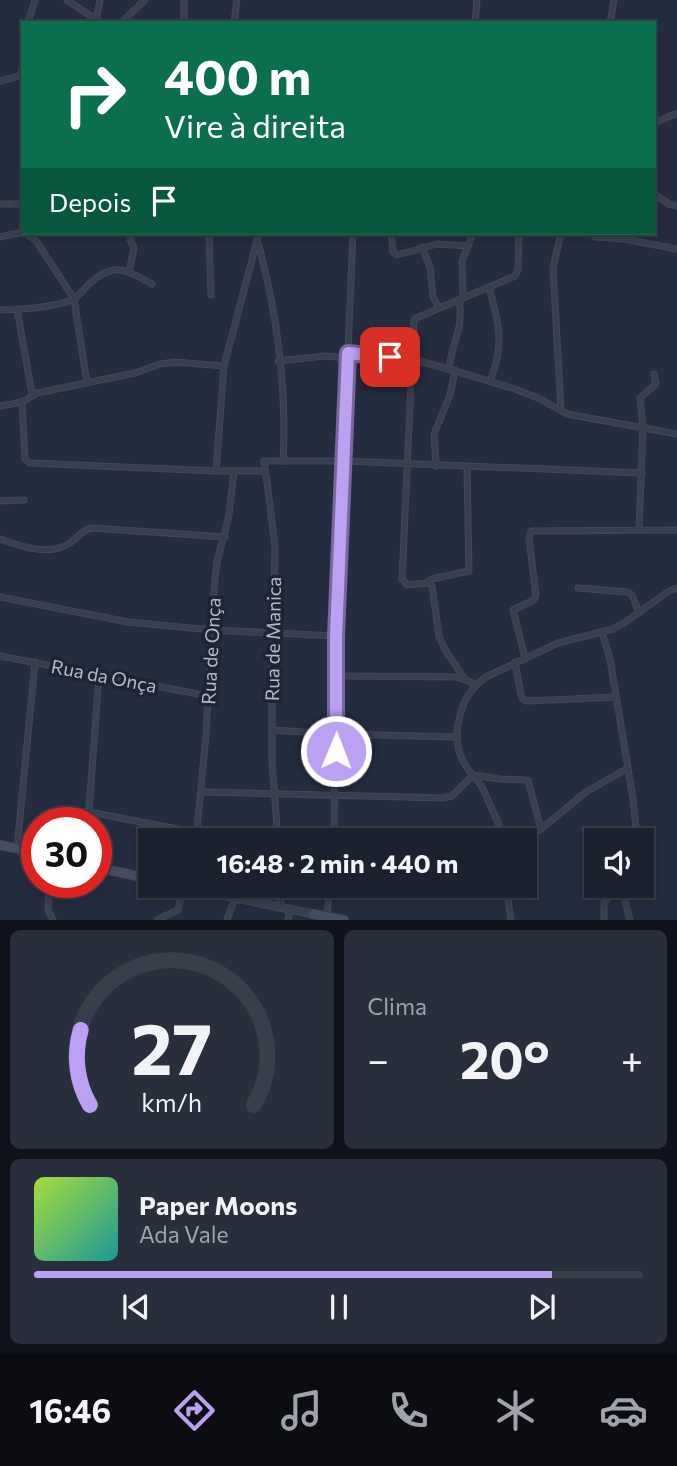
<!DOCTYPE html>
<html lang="pt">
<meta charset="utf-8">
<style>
body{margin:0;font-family:Commissioner,sans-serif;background:#282e3b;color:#f1f3f6;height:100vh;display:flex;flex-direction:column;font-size:26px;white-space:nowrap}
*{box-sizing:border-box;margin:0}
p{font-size:23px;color:#a0a3aa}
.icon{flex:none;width:38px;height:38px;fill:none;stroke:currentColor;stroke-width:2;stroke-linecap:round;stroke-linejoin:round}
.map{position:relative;height:920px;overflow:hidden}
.drawer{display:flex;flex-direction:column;gap:10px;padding:10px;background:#0f121a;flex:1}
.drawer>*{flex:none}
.banner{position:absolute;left:21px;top:21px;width:635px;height:214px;border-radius:0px;box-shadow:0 4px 10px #0003,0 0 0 2px #393e4b;background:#0b6e4f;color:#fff;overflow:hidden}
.tools{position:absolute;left:584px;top:828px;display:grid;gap:14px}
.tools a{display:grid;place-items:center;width:70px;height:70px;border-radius:0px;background:#1b212f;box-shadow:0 4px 10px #0003,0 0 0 2px #393e4b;font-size:35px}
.speed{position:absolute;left:21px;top:807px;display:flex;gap:14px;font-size:35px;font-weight:700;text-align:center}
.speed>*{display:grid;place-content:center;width:91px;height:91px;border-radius:50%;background:#1b212f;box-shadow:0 4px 10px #0003,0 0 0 2px #393e4b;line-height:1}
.speed .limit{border:10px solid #d22;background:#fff;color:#111}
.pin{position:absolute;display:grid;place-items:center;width:60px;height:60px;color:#fff;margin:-30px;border-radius:14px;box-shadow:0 4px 10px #0006}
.me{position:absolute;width:77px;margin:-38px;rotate:1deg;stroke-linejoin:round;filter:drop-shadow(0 0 5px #0008)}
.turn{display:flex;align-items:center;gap:24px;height:147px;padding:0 28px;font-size:32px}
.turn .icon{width:91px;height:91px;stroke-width:2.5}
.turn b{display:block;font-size:49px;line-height:60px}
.then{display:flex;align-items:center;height:66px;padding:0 28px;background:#0003;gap:14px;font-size:26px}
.big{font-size:52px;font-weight:700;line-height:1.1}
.drawer .widget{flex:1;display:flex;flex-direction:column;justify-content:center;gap:10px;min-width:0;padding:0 24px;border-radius:10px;background:#282e3b}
.drawer .dial{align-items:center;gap:0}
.dial svg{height:182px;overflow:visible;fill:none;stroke:#393e4b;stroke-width:7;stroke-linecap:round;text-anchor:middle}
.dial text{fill:#f1f3f6;stroke:none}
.song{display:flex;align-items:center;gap:21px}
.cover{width:84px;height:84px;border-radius:10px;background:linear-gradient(135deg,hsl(80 70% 55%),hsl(180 70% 35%))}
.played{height:7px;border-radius:4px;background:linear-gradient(90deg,#bca0f2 85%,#393e4b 85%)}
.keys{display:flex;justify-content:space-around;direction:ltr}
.heat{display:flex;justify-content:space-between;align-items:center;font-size:38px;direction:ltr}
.drawer .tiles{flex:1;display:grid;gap:10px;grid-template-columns:1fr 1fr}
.widget:last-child{grid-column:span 2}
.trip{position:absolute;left:138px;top:828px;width:399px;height:70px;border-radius:0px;background:#1b212f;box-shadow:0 4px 10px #0003,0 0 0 2px #393e4b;font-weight:700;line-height:70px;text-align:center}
.menu{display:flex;height:112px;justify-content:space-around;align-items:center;background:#0b0d13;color:#a0a3aa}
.menu .icon{width:49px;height:49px}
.menu .active{color:#bca0f2}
.menu b{font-size:32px;color:#f1f3f6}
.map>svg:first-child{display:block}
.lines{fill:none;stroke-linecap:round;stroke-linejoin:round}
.minor-casing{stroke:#414858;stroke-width:7}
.tertiary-casing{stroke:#414858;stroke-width:9}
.secondary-casing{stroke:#414858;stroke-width:10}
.minor{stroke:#383f4f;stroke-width:5}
.tertiary{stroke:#383f4f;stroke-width:7}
.secondary{stroke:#464d62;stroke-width:8}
.route-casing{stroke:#7a689d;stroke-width:18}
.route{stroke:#bca0f2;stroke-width:12}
.labels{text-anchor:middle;stroke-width:7;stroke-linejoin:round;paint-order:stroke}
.street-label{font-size:19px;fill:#b4bac9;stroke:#1d2434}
</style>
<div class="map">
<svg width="677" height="920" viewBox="0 0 677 920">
<rect width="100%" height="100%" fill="#242c3f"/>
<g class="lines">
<defs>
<g id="minor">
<polyline points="67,0 101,23"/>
<polyline points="96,20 100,0"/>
<polyline points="28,23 35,0"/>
<polyline points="121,23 145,0"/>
<polyline points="184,23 184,0"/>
<polyline points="234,23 237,0"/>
<polyline points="475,23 477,0"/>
<polyline points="610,23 614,0"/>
<polyline points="21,76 23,62"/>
<polyline points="0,81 23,75"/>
<polyline points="654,123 677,113"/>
<polyline points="654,194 669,204 677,206"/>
<polyline points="0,204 23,204"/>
<polyline points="26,233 37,242 74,299 87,383"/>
<polyline points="209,233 211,295"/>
<polyline points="391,233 393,252 397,255 437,244 468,246"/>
<polyline points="561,233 553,268 561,410"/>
<polyline points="0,237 23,232"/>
<polyline points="595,237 624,239 677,249"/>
<path d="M258 243C277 311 287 390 283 461"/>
<polyline points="422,247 430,267 433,297 439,308"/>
<polyline points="129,272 134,248 130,239 131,233"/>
<path d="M489 287C499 324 505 344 490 381"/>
<polyline points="463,298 462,261 473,233"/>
<polyline points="17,309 32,394"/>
<path d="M0 310C19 310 54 307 72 300 78 297 83 290 88 285 114 261 124 269 152 284"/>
<polyline points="348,353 411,359 449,369 515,389 538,398 567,414 677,434"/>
<polyline points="278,361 325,356 348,358"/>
<path d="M449 369C452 339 464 332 459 299"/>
<polyline points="22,402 25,459 30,463 216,471 224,366 259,233"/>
<polyline points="0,406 22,402 37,393 135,373 160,364 175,362 224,366"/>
<polyline points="436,466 434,434 450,395 455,370"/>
<polyline points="216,471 265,471 267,482 275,547 272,680 272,762 278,840"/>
<polyline points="265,471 264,461 344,461 642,473"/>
<polyline points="0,501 24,500"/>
<polyline points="639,530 643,427 640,398 656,384 654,374"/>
<path d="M0 539C20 546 50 557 70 543 78 537 82 530 92 528L225 537"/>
<polyline points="427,582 432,579 469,571 467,468"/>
<polyline points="578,588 628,592 632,595 639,613"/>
<polyline points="0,597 128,622 212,630 336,636"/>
<polyline points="602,632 610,659 633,799 637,840"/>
<polyline points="0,656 208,696"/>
<polyline points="525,658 513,610 534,600 536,595 529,539 531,531 677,530"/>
<polyline points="515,662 521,695 523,699 527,701 616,697"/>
<polyline points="338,676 457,677 475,684"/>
<polyline points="464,678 444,648 439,636 432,586 427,583 407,585 402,579 414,319 515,276 518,269 519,233"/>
<polyline points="272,730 337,734 455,737"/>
<polyline points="202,792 443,798 452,796 473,775 500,779 528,780 541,829"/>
<polyline points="89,812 198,833"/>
<polyline points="88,822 99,676"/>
<polyline points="196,840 206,735 214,589 217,562 229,515 234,471"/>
<polyline points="334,840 336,636 353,233"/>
<path d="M502 840 503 834C496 819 490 804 483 789 478 779 469 773 464 763 449 736 460 694 486 677L558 643 613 629 627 621 669 591 677 588"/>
<polyline points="518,840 541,829 586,792 628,768"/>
<polyline points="17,848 35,662"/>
<polyline points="49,882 48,910 53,920"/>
<polyline points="280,886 281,908"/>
<polyline points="506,886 511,920"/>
<polyline points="621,886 630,920"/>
<polyline points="327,917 330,886"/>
<polyline points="157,920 178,910 183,887"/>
<polyline points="227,920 235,898"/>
<polyline points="288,920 290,910"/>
<polyline points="604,920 604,903 619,886"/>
</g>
<polyline id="tertiary" points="178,886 313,914"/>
<g id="secondary">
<polyline points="0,845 37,853"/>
<polyline points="96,867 150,879"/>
<polyline points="313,914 344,920"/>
</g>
</defs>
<use href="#minor" class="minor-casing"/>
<use href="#tertiary" class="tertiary-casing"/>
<use href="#secondary" class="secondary-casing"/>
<use href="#minor" class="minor"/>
<use href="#tertiary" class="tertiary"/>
<use href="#secondary" class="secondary"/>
</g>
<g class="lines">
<defs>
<polyline id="route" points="336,751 336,636 348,353 390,357"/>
</defs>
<use href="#route" class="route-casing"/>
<use href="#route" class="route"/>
</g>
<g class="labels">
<g class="street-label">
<text transform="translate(273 639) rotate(-89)" y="7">Rua de Manica</text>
<text transform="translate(211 651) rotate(-87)" y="7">Rua de Onça</text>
<text transform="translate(104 676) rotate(11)" y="7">Rua da Onça</text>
</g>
</g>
</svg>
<div class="tools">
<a><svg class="icon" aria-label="sound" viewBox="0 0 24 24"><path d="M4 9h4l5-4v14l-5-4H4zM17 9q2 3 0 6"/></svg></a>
</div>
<div class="speed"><div class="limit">30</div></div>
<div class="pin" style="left:390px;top:357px;background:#d93025"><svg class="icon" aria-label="arrive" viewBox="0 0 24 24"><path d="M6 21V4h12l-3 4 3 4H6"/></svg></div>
<svg class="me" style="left:336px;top:751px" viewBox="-20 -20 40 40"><circle r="17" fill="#bca0f2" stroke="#fff" stroke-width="3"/><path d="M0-11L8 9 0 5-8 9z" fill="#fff"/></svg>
<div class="trip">16:48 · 2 min · 440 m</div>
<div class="banner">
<div class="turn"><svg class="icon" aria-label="right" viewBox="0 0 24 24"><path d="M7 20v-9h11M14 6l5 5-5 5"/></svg><div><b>400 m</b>Vire à direita</div></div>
<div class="then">Depois<svg class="icon" aria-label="arrive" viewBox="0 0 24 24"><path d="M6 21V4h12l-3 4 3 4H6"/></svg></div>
</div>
</div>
<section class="drawer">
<div class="tiles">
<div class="widget dial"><svg viewBox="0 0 100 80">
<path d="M14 69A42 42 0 1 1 86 69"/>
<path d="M14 69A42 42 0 0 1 10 36" stroke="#bca0f2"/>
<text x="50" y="56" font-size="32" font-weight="700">27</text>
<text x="50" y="72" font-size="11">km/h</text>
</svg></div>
<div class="widget"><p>Clima</p>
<div class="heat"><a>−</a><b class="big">20°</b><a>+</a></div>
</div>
<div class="widget">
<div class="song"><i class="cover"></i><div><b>Paper Moons</b><p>Ada Vale</p></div></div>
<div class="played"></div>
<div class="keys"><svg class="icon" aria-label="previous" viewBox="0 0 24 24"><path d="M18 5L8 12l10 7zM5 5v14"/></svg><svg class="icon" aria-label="pause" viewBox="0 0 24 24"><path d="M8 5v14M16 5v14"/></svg><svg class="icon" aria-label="next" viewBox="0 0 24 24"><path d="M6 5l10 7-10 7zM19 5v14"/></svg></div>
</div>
</div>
</section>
<nav class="menu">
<b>16:46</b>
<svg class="icon active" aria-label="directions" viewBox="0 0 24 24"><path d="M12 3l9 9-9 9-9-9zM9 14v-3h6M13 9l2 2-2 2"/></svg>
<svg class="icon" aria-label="music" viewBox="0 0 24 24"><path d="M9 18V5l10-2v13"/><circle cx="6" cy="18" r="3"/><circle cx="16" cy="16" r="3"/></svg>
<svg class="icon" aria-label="phone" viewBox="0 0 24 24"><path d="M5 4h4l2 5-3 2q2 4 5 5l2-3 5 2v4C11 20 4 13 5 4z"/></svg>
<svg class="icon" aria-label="climate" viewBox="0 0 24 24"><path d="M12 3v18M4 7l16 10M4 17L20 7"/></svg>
<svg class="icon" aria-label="car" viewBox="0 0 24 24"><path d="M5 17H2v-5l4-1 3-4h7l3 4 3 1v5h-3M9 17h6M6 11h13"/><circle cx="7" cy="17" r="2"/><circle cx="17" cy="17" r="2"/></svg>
</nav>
